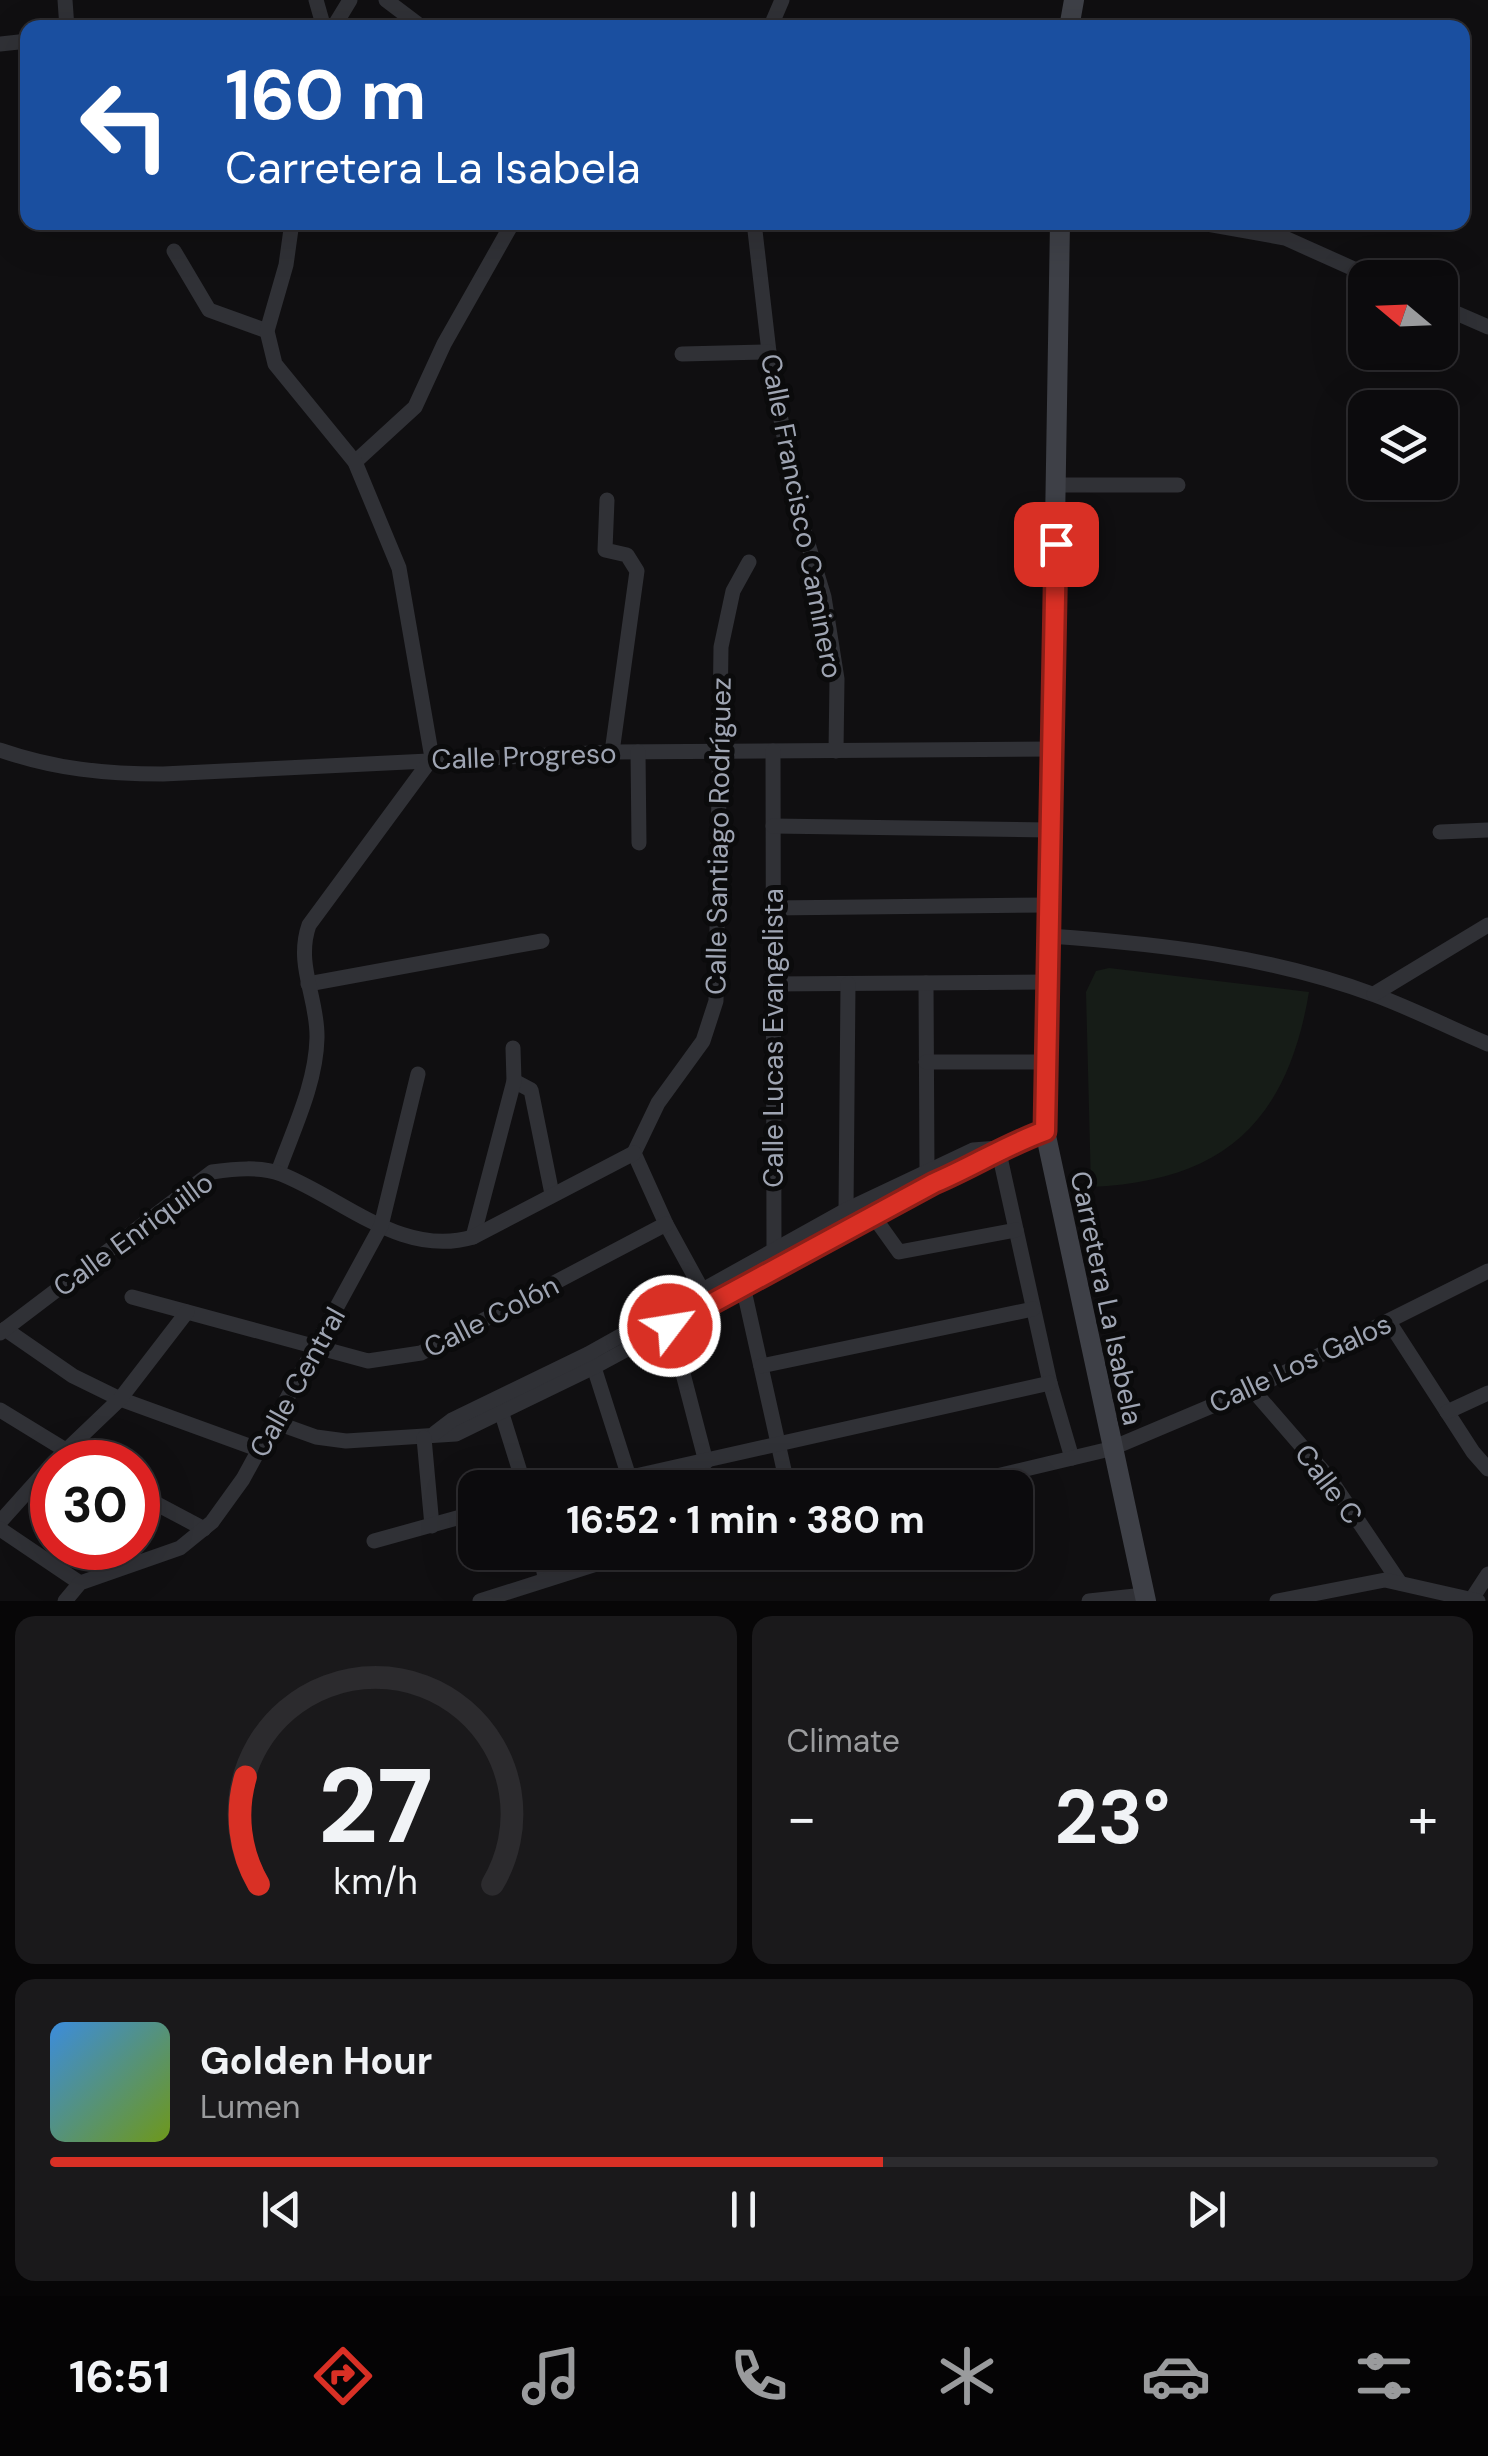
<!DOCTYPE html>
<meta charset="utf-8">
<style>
body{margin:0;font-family:"DM Sans",sans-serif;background:#1a191b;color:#f1f3f6;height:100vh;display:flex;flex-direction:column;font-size:38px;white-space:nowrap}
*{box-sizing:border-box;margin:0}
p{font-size:32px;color:#9a9b9d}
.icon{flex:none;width:55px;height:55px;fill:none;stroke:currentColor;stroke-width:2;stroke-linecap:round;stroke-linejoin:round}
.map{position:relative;height:1601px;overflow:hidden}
.panel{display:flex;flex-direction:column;gap:15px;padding:15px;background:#070607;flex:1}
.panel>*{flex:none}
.hud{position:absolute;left:20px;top:20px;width:1450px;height:210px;border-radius:20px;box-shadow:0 10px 40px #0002,0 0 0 2px #2c2b2e;background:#1a4fa0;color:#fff;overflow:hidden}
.needle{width:65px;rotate:289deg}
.controls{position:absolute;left:1348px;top:260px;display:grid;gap:20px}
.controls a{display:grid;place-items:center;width:110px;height:110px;border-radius:20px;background:#0c0b0d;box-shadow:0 10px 40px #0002,0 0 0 2px #2c2b2e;font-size:50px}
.speed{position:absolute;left:30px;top:1440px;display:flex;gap:20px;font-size:50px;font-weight:700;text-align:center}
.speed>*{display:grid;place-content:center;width:130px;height:130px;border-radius:50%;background:#0c0b0d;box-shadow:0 10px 40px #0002,0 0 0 2px #2c2b2e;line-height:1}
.speed .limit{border:15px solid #d22;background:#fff;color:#111}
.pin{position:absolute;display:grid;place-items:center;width:85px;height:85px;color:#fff;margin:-42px;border-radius:20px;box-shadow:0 5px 15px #0006}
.me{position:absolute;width:110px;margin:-55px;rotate:59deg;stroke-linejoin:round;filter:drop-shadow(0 0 8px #0008)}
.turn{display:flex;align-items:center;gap:35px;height:210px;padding:0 40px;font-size:45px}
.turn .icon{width:130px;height:130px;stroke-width:2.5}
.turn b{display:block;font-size:70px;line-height:85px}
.big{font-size:75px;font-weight:700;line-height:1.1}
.panel .widget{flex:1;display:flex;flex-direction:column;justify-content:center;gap:15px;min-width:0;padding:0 35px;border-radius:20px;background:#1a191b}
.panel .dial{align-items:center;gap:0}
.dial svg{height:260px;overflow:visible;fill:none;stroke:#2c2b2e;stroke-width:7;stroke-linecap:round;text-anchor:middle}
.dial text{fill:#f1f3f6;stroke:none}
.song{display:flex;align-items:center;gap:30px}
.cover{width:120px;height:120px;border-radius:15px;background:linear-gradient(135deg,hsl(210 70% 55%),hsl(80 70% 35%))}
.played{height:10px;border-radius:5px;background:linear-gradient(90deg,#d93025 60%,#2c2b2e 60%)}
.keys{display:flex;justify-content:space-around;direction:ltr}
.heat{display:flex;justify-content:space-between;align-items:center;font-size:55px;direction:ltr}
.panel .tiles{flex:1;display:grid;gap:15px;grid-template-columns:1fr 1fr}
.widget:last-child{grid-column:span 2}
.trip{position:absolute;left:458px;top:1470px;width:575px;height:100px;border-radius:20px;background:#0c0b0d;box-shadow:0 10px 40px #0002,0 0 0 2px #2c2b2e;font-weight:700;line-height:100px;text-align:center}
.dock{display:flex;height:160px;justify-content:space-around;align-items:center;background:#050405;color:#9a9b9d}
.dock .icon{width:70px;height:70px}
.dock .active{color:#d93025}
.dock b{font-size:45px;color:#f1f3f6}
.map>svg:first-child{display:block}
.green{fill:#161c17}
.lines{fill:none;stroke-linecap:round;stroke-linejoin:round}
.street{stroke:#303136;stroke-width:15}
.secondary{stroke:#3e4047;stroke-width:20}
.route-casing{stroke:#8d1f18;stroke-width:25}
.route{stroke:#d93025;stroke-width:18}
.labels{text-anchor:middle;stroke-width:10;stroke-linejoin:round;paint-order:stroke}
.street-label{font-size:28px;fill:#9fa5b3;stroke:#0b0b0c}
</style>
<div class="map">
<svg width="1488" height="1601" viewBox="0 0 1488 1601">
<rect width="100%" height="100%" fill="#100f11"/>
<path class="green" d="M1109 968 1309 992C1287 1123 1223 1181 1091 1187L1086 992 1096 971Z"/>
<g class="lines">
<g class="street">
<polyline points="65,0 67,28"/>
<polyline points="316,0 324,28"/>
<polyline points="386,0 423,28"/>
<polyline points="333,28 350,0"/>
<polyline points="770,28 782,0"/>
<polyline points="0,44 28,41"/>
<polyline points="754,222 769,352 796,504 824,597 837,679 836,751"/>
<polyline points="1196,222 1285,238 1374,278"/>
<polyline points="174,251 209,310 267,331"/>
<polyline points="1440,306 1488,327"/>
<polyline points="682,354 769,352"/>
<polyline points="355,462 415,407 444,344 513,222"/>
<polyline points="1057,485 1178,485"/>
<polyline points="607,500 605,550 627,555 637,571 612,752"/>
<path d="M0 750C55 769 105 774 163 774L612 752 1052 749"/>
<polyline points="773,751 774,1251"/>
<polyline points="638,752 639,843"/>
<polyline points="773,826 1049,830"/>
<polyline points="1440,832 1488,830"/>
<polyline points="772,908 1049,905"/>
<path d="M1049 936C1160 944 1270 956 1375 995 1413 1009 1450 1028 1488 1044"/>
<polyline points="926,983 927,1170"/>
<polyline points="308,984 542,941"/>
<polyline points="772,984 1048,982"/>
<polyline points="1374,994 1488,925"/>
<polyline points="926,1062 1047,1062"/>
<polyline points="514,1081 531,1090 552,1194"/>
<polyline points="998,1148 1050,1383 1072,1458"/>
<polyline points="634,1153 658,1103 703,1041 716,1001 721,647 733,591 749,562"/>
<polyline points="634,1153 666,1224 707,1299"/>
<path d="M278 1172C293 1130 316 1084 317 1038 318 998 295 965 309 925L432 758 399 568 355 462 275 364 267 331 286 265 292 222"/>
<polyline points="846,1210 848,984"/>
<polyline points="874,1217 899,1252 1016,1230"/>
<polyline points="473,1237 514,1081 513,1048"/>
<polyline points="743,1286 788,1488"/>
<polyline points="132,1297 368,1361 421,1353 666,1224"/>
<polyline points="669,1320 706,1462"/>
<polyline points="1389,1322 1473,1452 1488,1469"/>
<polyline points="5,1329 73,1376 120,1399 260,1450"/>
<path d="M0 1333 212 1172C234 1169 260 1166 281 1174 344 1199 402 1258 473 1237L634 1153"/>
<polyline points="591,1358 629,1477"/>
<polyline points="761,1366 1033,1309"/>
<polyline points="1252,1389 1330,1479 1400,1583"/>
<polyline points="0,1410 85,1462"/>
<polyline points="1447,1412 1488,1393"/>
<polyline points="502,1414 525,1488"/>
<polyline points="277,1423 316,1437 346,1441 456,1434 596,1366 934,1183 977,1165 998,1148"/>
<polyline points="435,1433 452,1420 588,1354 846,1210 973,1150 998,1148 1045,1131"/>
<polyline points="424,1438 432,1526"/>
<polyline points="54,1462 120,1399 187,1312"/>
<polyline points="582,1488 1050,1383"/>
<polyline points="946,1488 1110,1449 1252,1389 1488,1271"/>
<polyline points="138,1494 204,1529"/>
<polyline points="0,1522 52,1464"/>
<polyline points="0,1529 80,1583"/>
<polyline points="374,1541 475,1513"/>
<polyline points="540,1552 545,1577"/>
<polyline points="1473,1597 1488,1574"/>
<polyline points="65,1601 80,1583 180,1548 212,1522 243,1479 381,1226 418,1074"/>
<polyline points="480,1601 634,1552"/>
<polyline points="1089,1601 1144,1595"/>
<polyline points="1277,1601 1385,1580 1478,1601"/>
</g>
<g class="secondary">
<polyline points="1069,28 1074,0"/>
<polyline points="1060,222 1045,1131 1146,1601"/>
</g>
</g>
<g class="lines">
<defs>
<path id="route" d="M670 1326 934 1183C974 1166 1004 1146 1045 1131L1056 544"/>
</defs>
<use href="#route" class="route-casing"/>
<use href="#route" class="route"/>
</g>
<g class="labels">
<g class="street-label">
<text transform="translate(802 516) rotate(79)" y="10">Calle Francisco Caminero</text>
<text transform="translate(524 756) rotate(-2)" y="10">Calle Progreso</text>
<text transform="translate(718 836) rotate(-89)" y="10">Calle Santiago Rodríguez</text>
<text transform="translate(773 1038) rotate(-90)" y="10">Calle Lucas Evangelista</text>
<text transform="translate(133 1234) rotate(-36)" y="10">Calle Enriquillo</text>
<text transform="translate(1107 1298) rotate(78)" y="10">Carretera La Isabela</text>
<text transform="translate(491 1316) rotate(-27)" y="10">Calle Colón</text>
<text transform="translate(1300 1363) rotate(-25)" y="10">Calle Los Galos</text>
<text transform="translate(297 1382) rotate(-61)" y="10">Calle Central</text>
<text transform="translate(1329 1484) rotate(53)" y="10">Calle C</text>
</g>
</g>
</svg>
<div class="controls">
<a><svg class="needle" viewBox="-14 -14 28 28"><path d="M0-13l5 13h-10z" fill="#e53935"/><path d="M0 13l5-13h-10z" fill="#9a9b9d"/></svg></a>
<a><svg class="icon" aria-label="layers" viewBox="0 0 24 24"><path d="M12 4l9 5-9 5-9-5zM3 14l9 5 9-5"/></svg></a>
</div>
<div class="speed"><div class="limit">30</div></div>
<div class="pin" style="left:1056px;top:544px;background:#d93025"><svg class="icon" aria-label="arrive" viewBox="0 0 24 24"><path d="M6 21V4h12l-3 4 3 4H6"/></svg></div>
<svg class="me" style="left:670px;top:1326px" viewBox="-20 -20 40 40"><circle r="17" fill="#d93025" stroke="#fff" stroke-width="3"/><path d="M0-11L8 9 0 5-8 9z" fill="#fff"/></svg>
<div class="trip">16:52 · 1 min · 380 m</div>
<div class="hud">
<div class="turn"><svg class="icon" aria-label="left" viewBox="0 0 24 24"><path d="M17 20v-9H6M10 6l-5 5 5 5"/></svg><div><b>160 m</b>Carretera La Isabela</div></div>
</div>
</div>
<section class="panel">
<div class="tiles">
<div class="widget dial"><svg viewBox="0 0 100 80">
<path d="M14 69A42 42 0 1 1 86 69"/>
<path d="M14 69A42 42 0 0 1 10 36" stroke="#d93025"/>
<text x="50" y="56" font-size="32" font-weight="700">27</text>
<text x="50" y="72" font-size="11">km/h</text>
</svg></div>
<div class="widget"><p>Climate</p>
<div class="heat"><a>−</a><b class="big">23°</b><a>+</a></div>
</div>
<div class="widget">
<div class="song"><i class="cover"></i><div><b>Golden Hour</b><p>Lumen</p></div></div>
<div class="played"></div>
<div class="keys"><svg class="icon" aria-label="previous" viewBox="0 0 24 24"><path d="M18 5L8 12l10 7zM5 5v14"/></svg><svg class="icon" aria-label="pause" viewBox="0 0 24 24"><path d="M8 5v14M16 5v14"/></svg><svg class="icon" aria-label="next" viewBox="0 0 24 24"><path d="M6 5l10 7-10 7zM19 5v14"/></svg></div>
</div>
</div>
</section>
<nav class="dock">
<b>16:51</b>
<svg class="icon active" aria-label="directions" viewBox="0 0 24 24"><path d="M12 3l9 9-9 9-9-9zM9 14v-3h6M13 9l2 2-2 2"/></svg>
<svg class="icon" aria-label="music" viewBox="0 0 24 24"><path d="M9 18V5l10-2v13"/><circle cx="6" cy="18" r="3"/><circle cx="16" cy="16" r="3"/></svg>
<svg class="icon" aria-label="phone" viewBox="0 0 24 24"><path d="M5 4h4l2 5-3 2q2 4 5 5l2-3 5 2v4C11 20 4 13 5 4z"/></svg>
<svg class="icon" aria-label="climate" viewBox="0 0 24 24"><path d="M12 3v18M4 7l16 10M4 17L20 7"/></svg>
<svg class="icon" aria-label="car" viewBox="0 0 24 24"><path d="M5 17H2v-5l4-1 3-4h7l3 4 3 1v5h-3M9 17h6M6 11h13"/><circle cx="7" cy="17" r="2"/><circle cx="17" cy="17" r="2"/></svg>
<svg class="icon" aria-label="filters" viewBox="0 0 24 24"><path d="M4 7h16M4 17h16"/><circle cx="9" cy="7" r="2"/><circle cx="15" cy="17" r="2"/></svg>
</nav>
